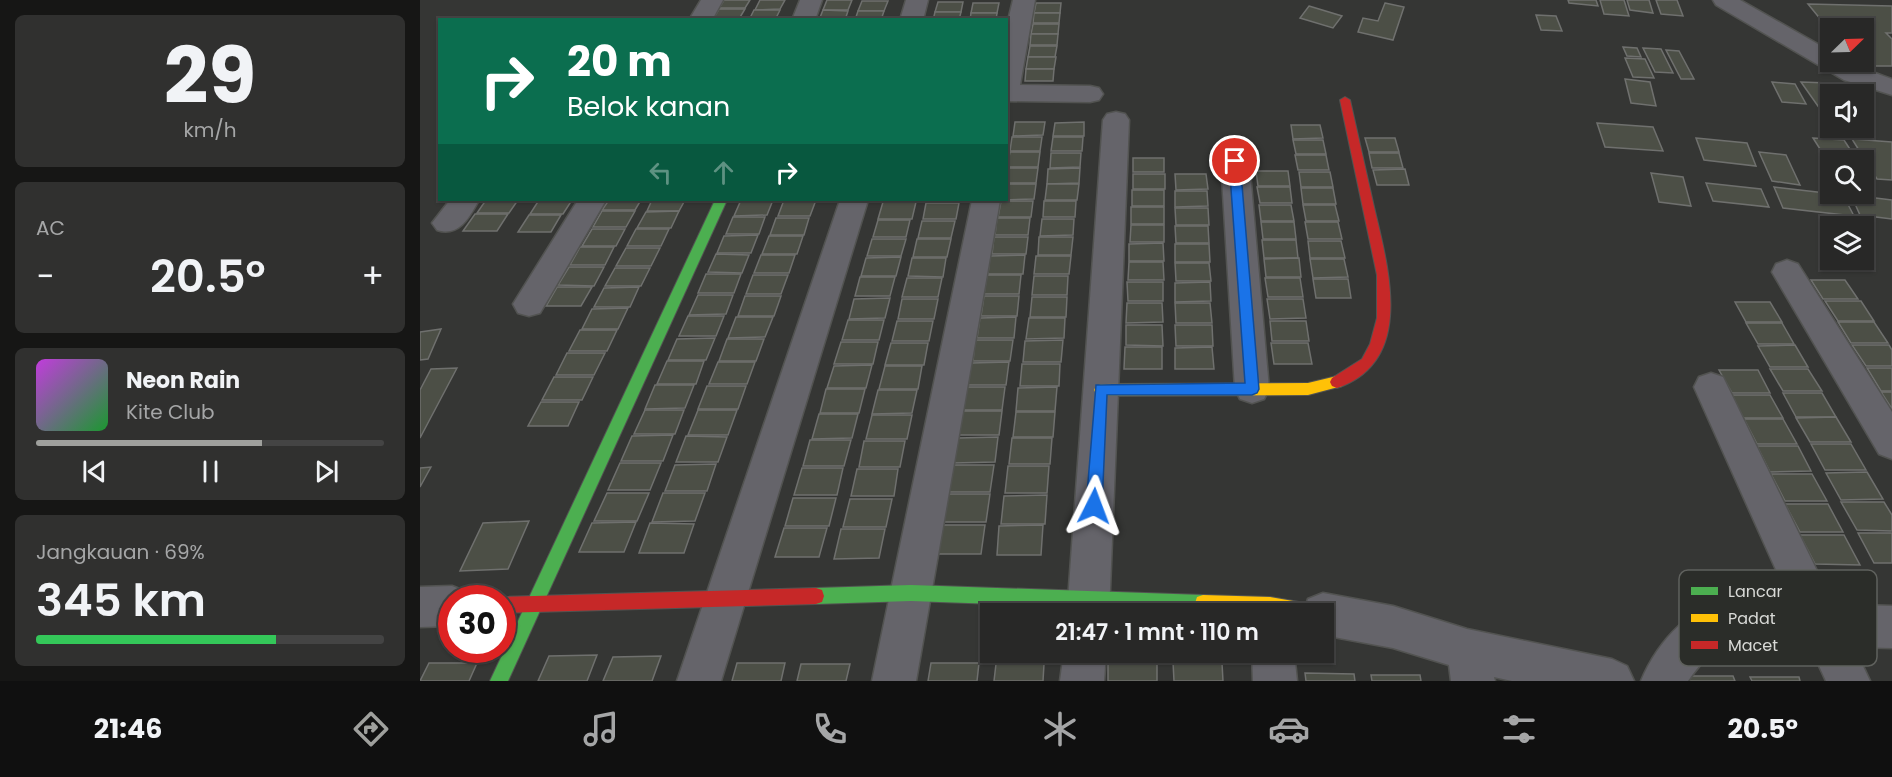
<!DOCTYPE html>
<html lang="id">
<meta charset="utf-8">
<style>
body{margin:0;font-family:Poppins,sans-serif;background:#30302f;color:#f1f3f6;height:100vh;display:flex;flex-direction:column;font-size:22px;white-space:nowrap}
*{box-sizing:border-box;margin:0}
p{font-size:20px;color:#a5a6a7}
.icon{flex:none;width:33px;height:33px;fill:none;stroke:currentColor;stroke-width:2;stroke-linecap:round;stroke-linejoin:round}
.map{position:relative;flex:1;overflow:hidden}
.details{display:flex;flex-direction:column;gap:15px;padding:15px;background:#161615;width:420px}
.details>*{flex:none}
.banner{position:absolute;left:18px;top:18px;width:570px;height:183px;border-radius:0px;box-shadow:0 2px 4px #0004,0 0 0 2px #444;background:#0b6e4f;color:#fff;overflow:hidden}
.needle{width:39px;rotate:67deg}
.controls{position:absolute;left:1400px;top:18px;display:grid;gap:12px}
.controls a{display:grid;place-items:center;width:54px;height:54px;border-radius:0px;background:#282827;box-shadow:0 2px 4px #0004,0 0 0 2px #444;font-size:30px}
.speed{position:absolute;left:18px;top:585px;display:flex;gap:12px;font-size:30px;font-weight:700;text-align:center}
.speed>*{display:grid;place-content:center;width:78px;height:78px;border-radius:50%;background:#282827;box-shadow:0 2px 4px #0004,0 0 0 2px #444;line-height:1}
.speed .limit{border:9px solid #d22;background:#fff;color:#111}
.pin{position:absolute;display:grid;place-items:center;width:51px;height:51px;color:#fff;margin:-26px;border:3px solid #fff;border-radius:50%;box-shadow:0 2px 6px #0007}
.me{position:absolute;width:66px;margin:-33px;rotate:3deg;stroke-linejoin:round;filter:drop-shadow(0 0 4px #0008)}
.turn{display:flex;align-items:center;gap:21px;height:126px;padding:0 30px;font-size:27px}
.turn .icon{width:78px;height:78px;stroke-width:2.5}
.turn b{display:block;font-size:42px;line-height:51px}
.lanes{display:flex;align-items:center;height:57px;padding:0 30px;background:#0003;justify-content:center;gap:30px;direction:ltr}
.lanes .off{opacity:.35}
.big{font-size:45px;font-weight:600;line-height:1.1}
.details .tile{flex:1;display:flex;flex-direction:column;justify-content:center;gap:9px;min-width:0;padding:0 21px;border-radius:9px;background:#30302f}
.details .dial{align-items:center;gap:0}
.dial b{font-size:78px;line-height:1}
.song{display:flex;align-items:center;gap:18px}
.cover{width:72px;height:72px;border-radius:9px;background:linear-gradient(135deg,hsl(290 70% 55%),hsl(130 70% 35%))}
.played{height:6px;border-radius:3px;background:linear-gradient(90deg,#9fa09d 65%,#444 65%)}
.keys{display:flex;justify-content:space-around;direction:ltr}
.heat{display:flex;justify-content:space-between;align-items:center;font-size:33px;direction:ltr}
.charge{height:9px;border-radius:4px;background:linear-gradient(90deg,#34c759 69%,#444 0)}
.trip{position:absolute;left:560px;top:603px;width:354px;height:60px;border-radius:0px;background:#282827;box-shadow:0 2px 4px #0004,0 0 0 2px #444;font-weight:600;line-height:60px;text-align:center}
.dock{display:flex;height:96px;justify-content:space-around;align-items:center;background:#101010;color:#a5a6a7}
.dock .icon{width:42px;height:42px}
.dock .current{color:#9fa09d}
.dock b{font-size:27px;color:#f1f3f6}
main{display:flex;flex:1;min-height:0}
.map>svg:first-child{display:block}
.building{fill:#4c4f46;stroke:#6f706e;stroke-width:1.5}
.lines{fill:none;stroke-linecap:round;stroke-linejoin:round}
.street-casing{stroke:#525351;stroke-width:3}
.fast-casing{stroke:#525351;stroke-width:2}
.slow-casing{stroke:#525351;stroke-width:2}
.jam-casing{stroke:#525351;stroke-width:2}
.street{fill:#65646a;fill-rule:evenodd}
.fast{fill:#4caf50;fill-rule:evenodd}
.slow{fill:#ffc107;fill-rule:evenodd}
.jam{fill:#c62828;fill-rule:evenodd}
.route{fill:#1a73e8;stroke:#114b97;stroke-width:1.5}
.key{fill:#2b2d29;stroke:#5f615d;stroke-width:1.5}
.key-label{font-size:16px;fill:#d8d9d6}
</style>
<main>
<section class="details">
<div class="tile dial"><b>29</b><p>km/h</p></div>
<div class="tile"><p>AC</p>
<div class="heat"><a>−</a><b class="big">20.5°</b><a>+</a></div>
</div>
<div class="tile">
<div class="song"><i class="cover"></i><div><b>Neon Rain</b><p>Kite Club</p></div></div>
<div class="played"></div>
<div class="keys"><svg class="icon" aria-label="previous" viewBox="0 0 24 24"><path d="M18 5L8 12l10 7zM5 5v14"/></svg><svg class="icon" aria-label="pause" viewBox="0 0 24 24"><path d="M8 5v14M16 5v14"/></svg><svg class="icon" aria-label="next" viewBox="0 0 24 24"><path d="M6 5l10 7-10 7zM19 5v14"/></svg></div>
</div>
<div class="tile"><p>Jangkauan · 69%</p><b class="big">345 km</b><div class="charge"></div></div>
</section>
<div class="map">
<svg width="1472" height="681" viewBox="0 0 1472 681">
<rect width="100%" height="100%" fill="#353634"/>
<g class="building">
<polygon points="304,0 330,0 325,8 299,8"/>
<polygon points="340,0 365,0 360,9 335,10"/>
<polygon points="407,0 432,0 428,10 403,10"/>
<polygon points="1148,0 1176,0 1178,6 1149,3"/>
<polygon points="1180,0 1204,0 1209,16 1184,14"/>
<polygon points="1207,0 1229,0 1233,13 1210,10"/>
<polygon points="1236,0 1257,0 1263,16 1241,14"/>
<polygon points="442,1 468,1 464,11 438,11"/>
<polygon points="518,2 543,2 541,12 515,12"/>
<polygon points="553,3 579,3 577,13 551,13"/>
<polygon points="616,3 641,3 640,13 614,13"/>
<polygon points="965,3 984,7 973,40 938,32 943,18 958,21"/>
<polygon points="1388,4 1472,6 1472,33 1466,33 1472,39 1472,66 1440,66 1437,62 1443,62 1443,28 1410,28 1410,31"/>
<polygon points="889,6 922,16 913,28 880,18"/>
<polygon points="299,9 325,9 319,19 293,19"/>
<polygon points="334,10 360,10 355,20 329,20"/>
<polygon points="403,10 428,11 425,20 399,20"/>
<polygon points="438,11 464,11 461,20 435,20"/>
<polygon points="515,12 541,12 539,20 513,20"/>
<polygon points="551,13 577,13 576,20 550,20"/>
<polygon points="614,13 640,13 639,23 613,23"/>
<polygon points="1116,15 1136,16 1142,31 1121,30"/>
<polygon points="613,24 639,24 638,34 611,34"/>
<polygon points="611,34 638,34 637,45 610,45"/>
<polygon points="610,46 637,46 635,57 608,57"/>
<polygon points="1203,47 1217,48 1221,57 1207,56"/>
<polygon points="1223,48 1241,49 1253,73 1235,72"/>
<polygon points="1246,50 1259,51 1274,79 1261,79"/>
<polygon points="608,57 636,57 634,69 606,69"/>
<polygon points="1205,58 1225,59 1234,78 1213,77"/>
<polygon points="606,69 634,69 633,81 605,81"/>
<polygon points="1205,79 1230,82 1236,106 1211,103"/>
<polygon points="1352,82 1375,84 1386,104 1362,102"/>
<polygon points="1381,82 1408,83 1417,94 1410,94 1410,109 1400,109"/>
<polygon points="595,122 625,122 623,135 593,136"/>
<polygon points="664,122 664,136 633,136 635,123"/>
<polygon points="1177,123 1233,127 1243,151 1185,147"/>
<polygon points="871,125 900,125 903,138 873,139"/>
<polygon points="592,137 622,137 620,151 590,151"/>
<polygon points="633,137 663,137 662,151 631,151"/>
<polygon points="945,138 975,138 979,152 949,152"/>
<polygon points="1276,138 1327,143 1336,166 1284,160"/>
<polygon points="1393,138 1424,140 1437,160 1410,160 1409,163"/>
<polygon points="1432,139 1472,142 1472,180 1457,179"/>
<polygon points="873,140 903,140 906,154 876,154"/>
<polygon points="590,152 620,152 618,167 587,167"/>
<polygon points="1339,152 1366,155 1380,185 1352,181"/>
<polygon points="631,153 661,153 660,167 630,168"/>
<polygon points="949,153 979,153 983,168 952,168"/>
<polygon points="875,155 906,155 909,170 878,170"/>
<rect x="713" y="158" width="31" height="14"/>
<polygon points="586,168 618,168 616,183 586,183"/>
<polygon points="660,168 659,183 627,184 628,169"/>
<polygon points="985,169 989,185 957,185 953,170"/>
<polygon points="836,171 868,171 870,186 838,186"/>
<polygon points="879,172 910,172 913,187 881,187"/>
<polygon points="1231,173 1263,177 1271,206 1239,202"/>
<rect x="713" y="174" width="32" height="15"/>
<polygon points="755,174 786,174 788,189 756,190"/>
<polygon points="1286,183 1341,189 1349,207 1293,201"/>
<polygon points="586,184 616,184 614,199 582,200 586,200"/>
<polygon points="627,184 659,184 657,200 625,200"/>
<polygon points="837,187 870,187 872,203 840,203"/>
<polygon points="1354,187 1423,195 1434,216 1363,208"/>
<polygon points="881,188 913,188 916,204 883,204"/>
<rect x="712" y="190" width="32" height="16"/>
<polygon points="755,191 787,191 788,206 755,207"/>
<polygon points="1431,195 1472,200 1472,219 1440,215"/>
<polygon points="66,200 98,200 89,213 57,213"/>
<polygon points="119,200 152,200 143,214 110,214"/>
<polygon points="189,200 221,200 215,210 182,210"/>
<polygon points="232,200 265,200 259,211 227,211"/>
<polygon points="321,200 353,200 347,215 314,216"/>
<polygon points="364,200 396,200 390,216 358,216"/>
<polygon points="581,201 613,201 611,217 578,217"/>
<polygon points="624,201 656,201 655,217 623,217"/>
<polygon points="463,202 496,202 492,219 458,219"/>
<polygon points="506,203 539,203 536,219 503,219"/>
<polygon points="839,205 871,205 874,221 841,221"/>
<polygon points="883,205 915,205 919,221 886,221"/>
<rect x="711" y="207" width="33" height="17"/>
<polygon points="755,208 788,208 789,225 756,225"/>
<polygon points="182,211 215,211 206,227 173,227"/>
<polygon points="259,211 251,228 217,228 226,212"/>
<polygon points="55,214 88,214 77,231 43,231"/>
<polygon points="109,215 141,215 131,232 98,232"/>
<polygon points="313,217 345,217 339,234 306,234"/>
<polygon points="356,218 389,218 384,235 350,235"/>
<polygon points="577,218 610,218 608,235 575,235"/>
<polygon points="622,219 654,219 653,235 620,236"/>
<polygon points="458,220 490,220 486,237 453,237"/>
<polygon points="502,221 535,221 531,238 498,238"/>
<polygon points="841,222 874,222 876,239 843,239"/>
<polygon points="885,222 918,222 922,239 888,239"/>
<polygon points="711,225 744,225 744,242 710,242"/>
<polygon points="755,226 788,226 789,243 756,243"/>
<polygon points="172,229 205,229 196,246 162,246"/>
<polygon points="216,229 249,229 241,246 207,246"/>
<polygon points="338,235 331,253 297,253 304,236"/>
<polygon points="349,236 383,236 377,254 342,254"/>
<polygon points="574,237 608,237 606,254 572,254"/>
<polygon points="619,237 653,237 651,255 618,255"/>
<polygon points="452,239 486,239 481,256 447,256"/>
<polygon points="497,239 531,239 527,257 493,257"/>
<polygon points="842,240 876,240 878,258 844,258"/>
<polygon points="888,241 921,241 925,258 890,258"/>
<polygon points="743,243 744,261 709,261 709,244"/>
<polygon points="755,244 789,244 790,262 755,262"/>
<polygon points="160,247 194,247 185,265 150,265"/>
<polygon points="206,248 240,248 231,266 196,266"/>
<polygon points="296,254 329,255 322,273 288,272"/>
<polygon points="341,255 375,255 369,273 334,273"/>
<polygon points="605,255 603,274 568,274 570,256"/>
<polygon points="616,256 651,256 649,274 614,274"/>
<polygon points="481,257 476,276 441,276 446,258"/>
<polygon points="492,258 526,258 523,277 488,276"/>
<polygon points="879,258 881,277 846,277 844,259"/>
<polygon points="890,259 924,259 928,277 893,278"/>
<polygon points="709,262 743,262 744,280 708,280"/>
<polygon points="755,263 789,263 791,281 756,281"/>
<polygon points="149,267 184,267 174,286 138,285"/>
<polygon points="195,268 230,268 221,286 185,286"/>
<polygon points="286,274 321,274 314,293 278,293"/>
<polygon points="333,275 368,275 361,294 326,294"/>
<polygon points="567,275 601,275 599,294 564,294"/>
<polygon points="614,276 648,276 647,295 612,295"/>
<polygon points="440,277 475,277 470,296 435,296"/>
<polygon points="487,278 522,278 518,297 482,297"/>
<polygon points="845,278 880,278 883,297 848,297"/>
<polygon points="893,279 928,279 931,298 896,298"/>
<polygon points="1391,280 1425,280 1438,299 1403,299"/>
<polygon points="707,282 743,282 743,301 708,301"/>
<polygon points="790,282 791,301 755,302 755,283"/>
<polygon points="137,287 172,287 161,306 126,306"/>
<polygon points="219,287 210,307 174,307 184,288"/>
<polygon points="278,295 313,295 306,314 269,315"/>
<polygon points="325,296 361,296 354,316 318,316"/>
<polygon points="564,296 599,296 597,316 561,316"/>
<polygon points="612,297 647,297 646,317 610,317"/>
<polygon points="470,298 465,318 429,319 434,299"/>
<polygon points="482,299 518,299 514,319 478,319"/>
<polygon points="847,299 883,299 886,318 850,319"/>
<polygon points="1405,301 1441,301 1454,321 1418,321"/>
<polygon points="1315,302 1350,302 1362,322 1326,322"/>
<polygon points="707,303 742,303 743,322 706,323"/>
<polygon points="755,303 790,303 792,323 756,323"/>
<polygon points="208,308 198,329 162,329 172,309"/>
<polygon points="268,316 304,316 296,336 259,336"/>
<polygon points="316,317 353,317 345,337 308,338"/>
<polygon points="596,317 594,338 557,338 560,318"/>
<polygon points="609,318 645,318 644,338 606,339"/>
<polygon points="428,320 464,320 459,340 422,340"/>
<polygon points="477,321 513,321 509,341 472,341"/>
<polygon points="850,321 886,321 889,341 852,341"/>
<polygon points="1418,322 1454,322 1468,343 1431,343"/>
<polygon points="1326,323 1362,323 1374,344 1338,344"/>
<polygon points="706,325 742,325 743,346 706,345"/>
<polygon points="755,325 792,325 793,346 756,346"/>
<polygon points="21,329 8,359 0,360 0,332"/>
<polygon points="160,330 197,330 187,351 149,351"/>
<polygon points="295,338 286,360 248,360 257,339"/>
<polygon points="307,339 344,339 336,361 299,361"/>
<polygon points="555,340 593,340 590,361 553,361"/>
<polygon points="643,340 641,362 603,362 605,341"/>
<polygon points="421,342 458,342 453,364 414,364"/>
<polygon points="471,343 508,343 504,365 465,365"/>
<polygon points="851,343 888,343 892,364 854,364"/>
<polygon points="1375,345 1388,367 1350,367 1338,346"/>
<polygon points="1432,345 1469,345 1472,350 1472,366 1446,366"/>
<polygon points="705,347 742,347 742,369 704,369"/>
<polygon points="792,347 794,369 755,369 755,348"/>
<polygon points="147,353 185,353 174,375 136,375"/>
<polygon points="247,361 284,361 276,384 237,384"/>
<polygon points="298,362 335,362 327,384 289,384"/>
<polygon points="589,362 586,385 548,385 551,363"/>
<polygon points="602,364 640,364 639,386 600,386"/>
<polygon points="452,365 446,388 407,388 414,366"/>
<polygon points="465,366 502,366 498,389 459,389"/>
<polygon points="37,368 0,438 0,390 11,369"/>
<polygon points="1447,368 1472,368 1472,391 1461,391"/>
<polygon points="1350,369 1388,369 1402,391 1363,391"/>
<polygon points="1299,370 1338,370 1350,393 1312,393"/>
<polygon points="134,377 173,377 162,400 122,400"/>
<polygon points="235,385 274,385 265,408 225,409"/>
<polygon points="287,386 326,386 318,409 278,409"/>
<polygon points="547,387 585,387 582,410 543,410"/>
<polygon points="637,387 635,411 596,411 598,388"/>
<polygon points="406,389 445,389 439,413 400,413"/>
<polygon points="458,390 497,390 492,413 452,414"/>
<polygon points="1461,392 1472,392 1472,409"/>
<polygon points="1363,393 1402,393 1416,417 1376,417"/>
<polygon points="1312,395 1350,395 1363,418 1323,418"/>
<polygon points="121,402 159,402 148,426 108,426"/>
<polygon points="225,410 264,410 255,434 214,434"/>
<polygon points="278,410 317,410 308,435 268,435"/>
<polygon points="543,411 582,411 579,435 539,435"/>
<polygon points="596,412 635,412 633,437 593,437"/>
<polygon points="399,414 438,414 432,438 392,439"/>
<polygon points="452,415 492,415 487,439 446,439"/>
<polygon points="1416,417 1431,442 1390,442 1376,418"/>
<polygon points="1324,419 1363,419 1377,444 1337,444"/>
<polygon points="253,435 243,461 201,461 212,436"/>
<polygon points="266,436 307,437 298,462 256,462"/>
<polygon points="578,437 575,462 533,463 538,438"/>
<polygon points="592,438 632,438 630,464 589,464"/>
<polygon points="390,440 431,440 424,466 383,466"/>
<polygon points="444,441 485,441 480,467 439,467"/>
<polygon points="1391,444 1431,444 1446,470 1405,470"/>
<polygon points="1337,446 1378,446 1391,471 1350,472"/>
<polygon points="200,463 241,463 230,490 188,490"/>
<polygon points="296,464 287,491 245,491 255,465"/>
<polygon points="532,465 574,465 570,492 528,492"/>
<polygon points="588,466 629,466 627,493 585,493"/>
<polygon points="11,467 0,487 0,468"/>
<polygon points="382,468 423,468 417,495 374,495"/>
<polygon points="437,469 478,469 474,496 431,496"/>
<polygon points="1447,472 1463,499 1421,500 1406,473"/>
<polygon points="1351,474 1392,474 1407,501 1365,501"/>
<polygon points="187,493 229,493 217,521 174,521"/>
<polygon points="243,493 285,493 275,521 232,522"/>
<polygon points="527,494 570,494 566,522 523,522"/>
<polygon points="627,495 625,524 581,524 584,496"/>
<polygon points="373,498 416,498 409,526 365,526"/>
<polygon points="430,499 472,499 466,527 423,527"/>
<polygon points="1421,502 1464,502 1472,515 1472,531 1437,530"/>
<polygon points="1365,504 1408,504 1423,532 1380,532"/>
<polygon points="109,521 88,569 40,571 63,523"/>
<polygon points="216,522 204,552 159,552 172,523"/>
<polygon points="230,523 274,524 264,553 219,553"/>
<polygon points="522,525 565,525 561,554 517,554"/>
<polygon points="623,525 621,555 577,555 579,526"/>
<polygon points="364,528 407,528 399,557 355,557"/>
<polygon points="421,529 465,529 459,558 414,559"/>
<polygon points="1438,533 1472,533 1472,563 1454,563"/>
<polygon points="1380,535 1424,535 1440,565 1395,564"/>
<polygon points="177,655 167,681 118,681 129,656"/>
<polygon points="241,656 232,681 183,681 193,657"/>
<rect x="688" y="661" width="49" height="20"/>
<polygon points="753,662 802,663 803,681 754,681"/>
<polygon points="9,663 57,663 49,681 0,681"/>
<polygon points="317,663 365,663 361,681 312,681"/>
<polygon points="511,663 559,663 557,681 508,681"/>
<polygon points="381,664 430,664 426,681 377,681"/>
<polygon points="576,664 624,664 623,681 574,681"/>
<polygon points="885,673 934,674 935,681 886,681"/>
<polygon points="951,675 1000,675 1001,681 952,681"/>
<polygon points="1265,676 1313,676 1315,681 1266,681"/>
<polygon points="1330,677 1379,677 1380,681 1332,681"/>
</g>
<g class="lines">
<defs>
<g id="street">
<polygon points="281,0 303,0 292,20 269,20"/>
<polygon points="380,0 402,0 395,20 372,20"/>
<polygon points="486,0 508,0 503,20 480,20"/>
<polygon points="593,0 615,0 600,85 670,86 679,88 683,94 679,100 670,102 586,101 586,29"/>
<path d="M1293 0H1320L1410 51V62C1432 62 1451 72 1472 79V95L1424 80 1296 5Z"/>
<polygon points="696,112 705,114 709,120 689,614 647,614 683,120 687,114"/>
<polygon points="815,152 825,155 829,161 849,389 844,399 832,403 820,399 815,389 801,161 805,155"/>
<path d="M30 200H59C49 218 39 237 17 230L12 223Z"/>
<polygon points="158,200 186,200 120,313 109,316 98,313 93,304"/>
<polygon points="420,200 448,200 301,681 257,681"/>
<polygon points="552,200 580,200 496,681 452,681"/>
<polygon points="1367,260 1378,264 1472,412 1472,459 1459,454 1352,272 1356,264"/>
<path d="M1291 373 1303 377 1413 604 1472 606V648L1434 647 1450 681H1406L1389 644C1328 640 1309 622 1268 681H1221C1237 642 1274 600 1319 597 1336 595 1353 600 1370 601L1274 387 1279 377Z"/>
<polygon points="32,586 47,592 49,598 32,598 32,626 0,627 0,587"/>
<polygon points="903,593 973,606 1047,629 1192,659 1207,666 1214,681 1092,681 1074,677 1075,681 1031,681 1029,665 973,648 903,635 903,614 883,614 888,599"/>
<polygon points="644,652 686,652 684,681 640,681"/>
<polygon points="832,652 874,652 877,681 833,681"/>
</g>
<g id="fast">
<polygon points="295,200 307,200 88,681 70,681"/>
<polygon points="491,585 783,595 789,597 791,603 789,609 783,611 491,601 396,604 390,602 388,596 390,590 396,588"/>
</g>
<g id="slow">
<polygon points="917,376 922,378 924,382 922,386 888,395 681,396 676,394 674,390 676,386 681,384 888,383"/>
<polygon points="783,595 850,597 902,606 908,608 910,614 908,620 903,622 903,614 783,611 777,609 775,603 777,597"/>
</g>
<g id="jam">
<path d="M925 97 930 100C938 136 946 171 954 207 968 267 996 361 917 388L912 386 910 382 912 378 942 359 950 344 957 318V275L920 100Z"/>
<polygon points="396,588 402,590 404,596 402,602 396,604 82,613 82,598 78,598 82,597"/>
</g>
</defs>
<use href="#street" class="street-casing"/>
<use href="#fast" class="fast-casing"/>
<use href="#slow" class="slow-casing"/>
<use href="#jam" class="jam-casing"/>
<use href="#street" class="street"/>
<use href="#fast" class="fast"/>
<use href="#slow" class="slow"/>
<use href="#jam" class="jam"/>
</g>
<polygon class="route" points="815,157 820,161 839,389 837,393 832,395 687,395 682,506 680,511 674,513 669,511 666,506 676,385 825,383 809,161"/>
<rect x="1259" y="570" width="198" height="96" rx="9" class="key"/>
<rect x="1271" y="587" width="27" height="8" fill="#4caf50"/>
<rect x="1271" y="614" width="27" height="8" fill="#ffc107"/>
<rect x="1271" y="641" width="27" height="8" fill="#c62828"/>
<g class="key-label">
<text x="1308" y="597">Lancar</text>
<text x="1308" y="624">Padat</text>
<text x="1308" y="651">Macet</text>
</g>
</svg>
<div class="controls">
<a><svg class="needle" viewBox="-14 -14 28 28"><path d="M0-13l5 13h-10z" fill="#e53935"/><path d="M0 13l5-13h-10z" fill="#a5a6a7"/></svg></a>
<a><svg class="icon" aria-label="sound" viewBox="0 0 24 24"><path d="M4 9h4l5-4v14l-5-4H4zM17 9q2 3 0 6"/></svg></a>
<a><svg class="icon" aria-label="search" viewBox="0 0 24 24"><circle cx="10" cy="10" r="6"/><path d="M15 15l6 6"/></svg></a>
<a><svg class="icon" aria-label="layers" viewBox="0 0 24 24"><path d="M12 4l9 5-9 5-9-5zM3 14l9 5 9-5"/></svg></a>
</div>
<div class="speed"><div class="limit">30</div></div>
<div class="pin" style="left:815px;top:161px;background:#d93025"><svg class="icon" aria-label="arrive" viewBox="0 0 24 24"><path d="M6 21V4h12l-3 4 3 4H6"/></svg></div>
<svg class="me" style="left:674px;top:506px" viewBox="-20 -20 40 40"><path d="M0-17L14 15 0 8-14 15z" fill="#1a73e8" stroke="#fff" stroke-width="4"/></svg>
<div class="trip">21:47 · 1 mnt · 110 m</div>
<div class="banner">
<div class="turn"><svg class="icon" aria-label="right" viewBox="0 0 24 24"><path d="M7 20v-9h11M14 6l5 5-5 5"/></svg><div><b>20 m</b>Belok kanan</div></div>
<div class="lanes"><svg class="icon off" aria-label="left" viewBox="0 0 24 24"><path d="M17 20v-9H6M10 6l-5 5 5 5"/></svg><svg class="icon off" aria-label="ahead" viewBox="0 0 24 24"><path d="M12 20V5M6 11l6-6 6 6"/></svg><svg class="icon" aria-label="right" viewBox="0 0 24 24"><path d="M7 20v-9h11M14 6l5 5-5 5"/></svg></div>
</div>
</div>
</main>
<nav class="dock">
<b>21:46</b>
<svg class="icon current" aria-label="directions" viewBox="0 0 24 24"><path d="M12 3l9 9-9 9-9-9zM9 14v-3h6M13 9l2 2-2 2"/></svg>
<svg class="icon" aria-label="music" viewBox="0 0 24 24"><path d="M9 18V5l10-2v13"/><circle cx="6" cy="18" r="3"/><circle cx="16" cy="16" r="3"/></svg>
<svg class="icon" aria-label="phone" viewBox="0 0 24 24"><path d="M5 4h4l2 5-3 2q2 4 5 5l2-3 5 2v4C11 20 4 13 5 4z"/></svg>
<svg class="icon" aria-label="climate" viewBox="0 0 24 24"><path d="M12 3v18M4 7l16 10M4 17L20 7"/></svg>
<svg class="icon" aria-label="car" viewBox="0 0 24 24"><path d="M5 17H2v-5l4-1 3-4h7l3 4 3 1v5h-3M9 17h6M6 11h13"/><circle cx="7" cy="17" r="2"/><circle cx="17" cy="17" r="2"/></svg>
<svg class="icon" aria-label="filters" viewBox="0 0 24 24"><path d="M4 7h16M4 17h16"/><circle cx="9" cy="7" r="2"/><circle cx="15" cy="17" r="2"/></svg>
<b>20.5°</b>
</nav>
